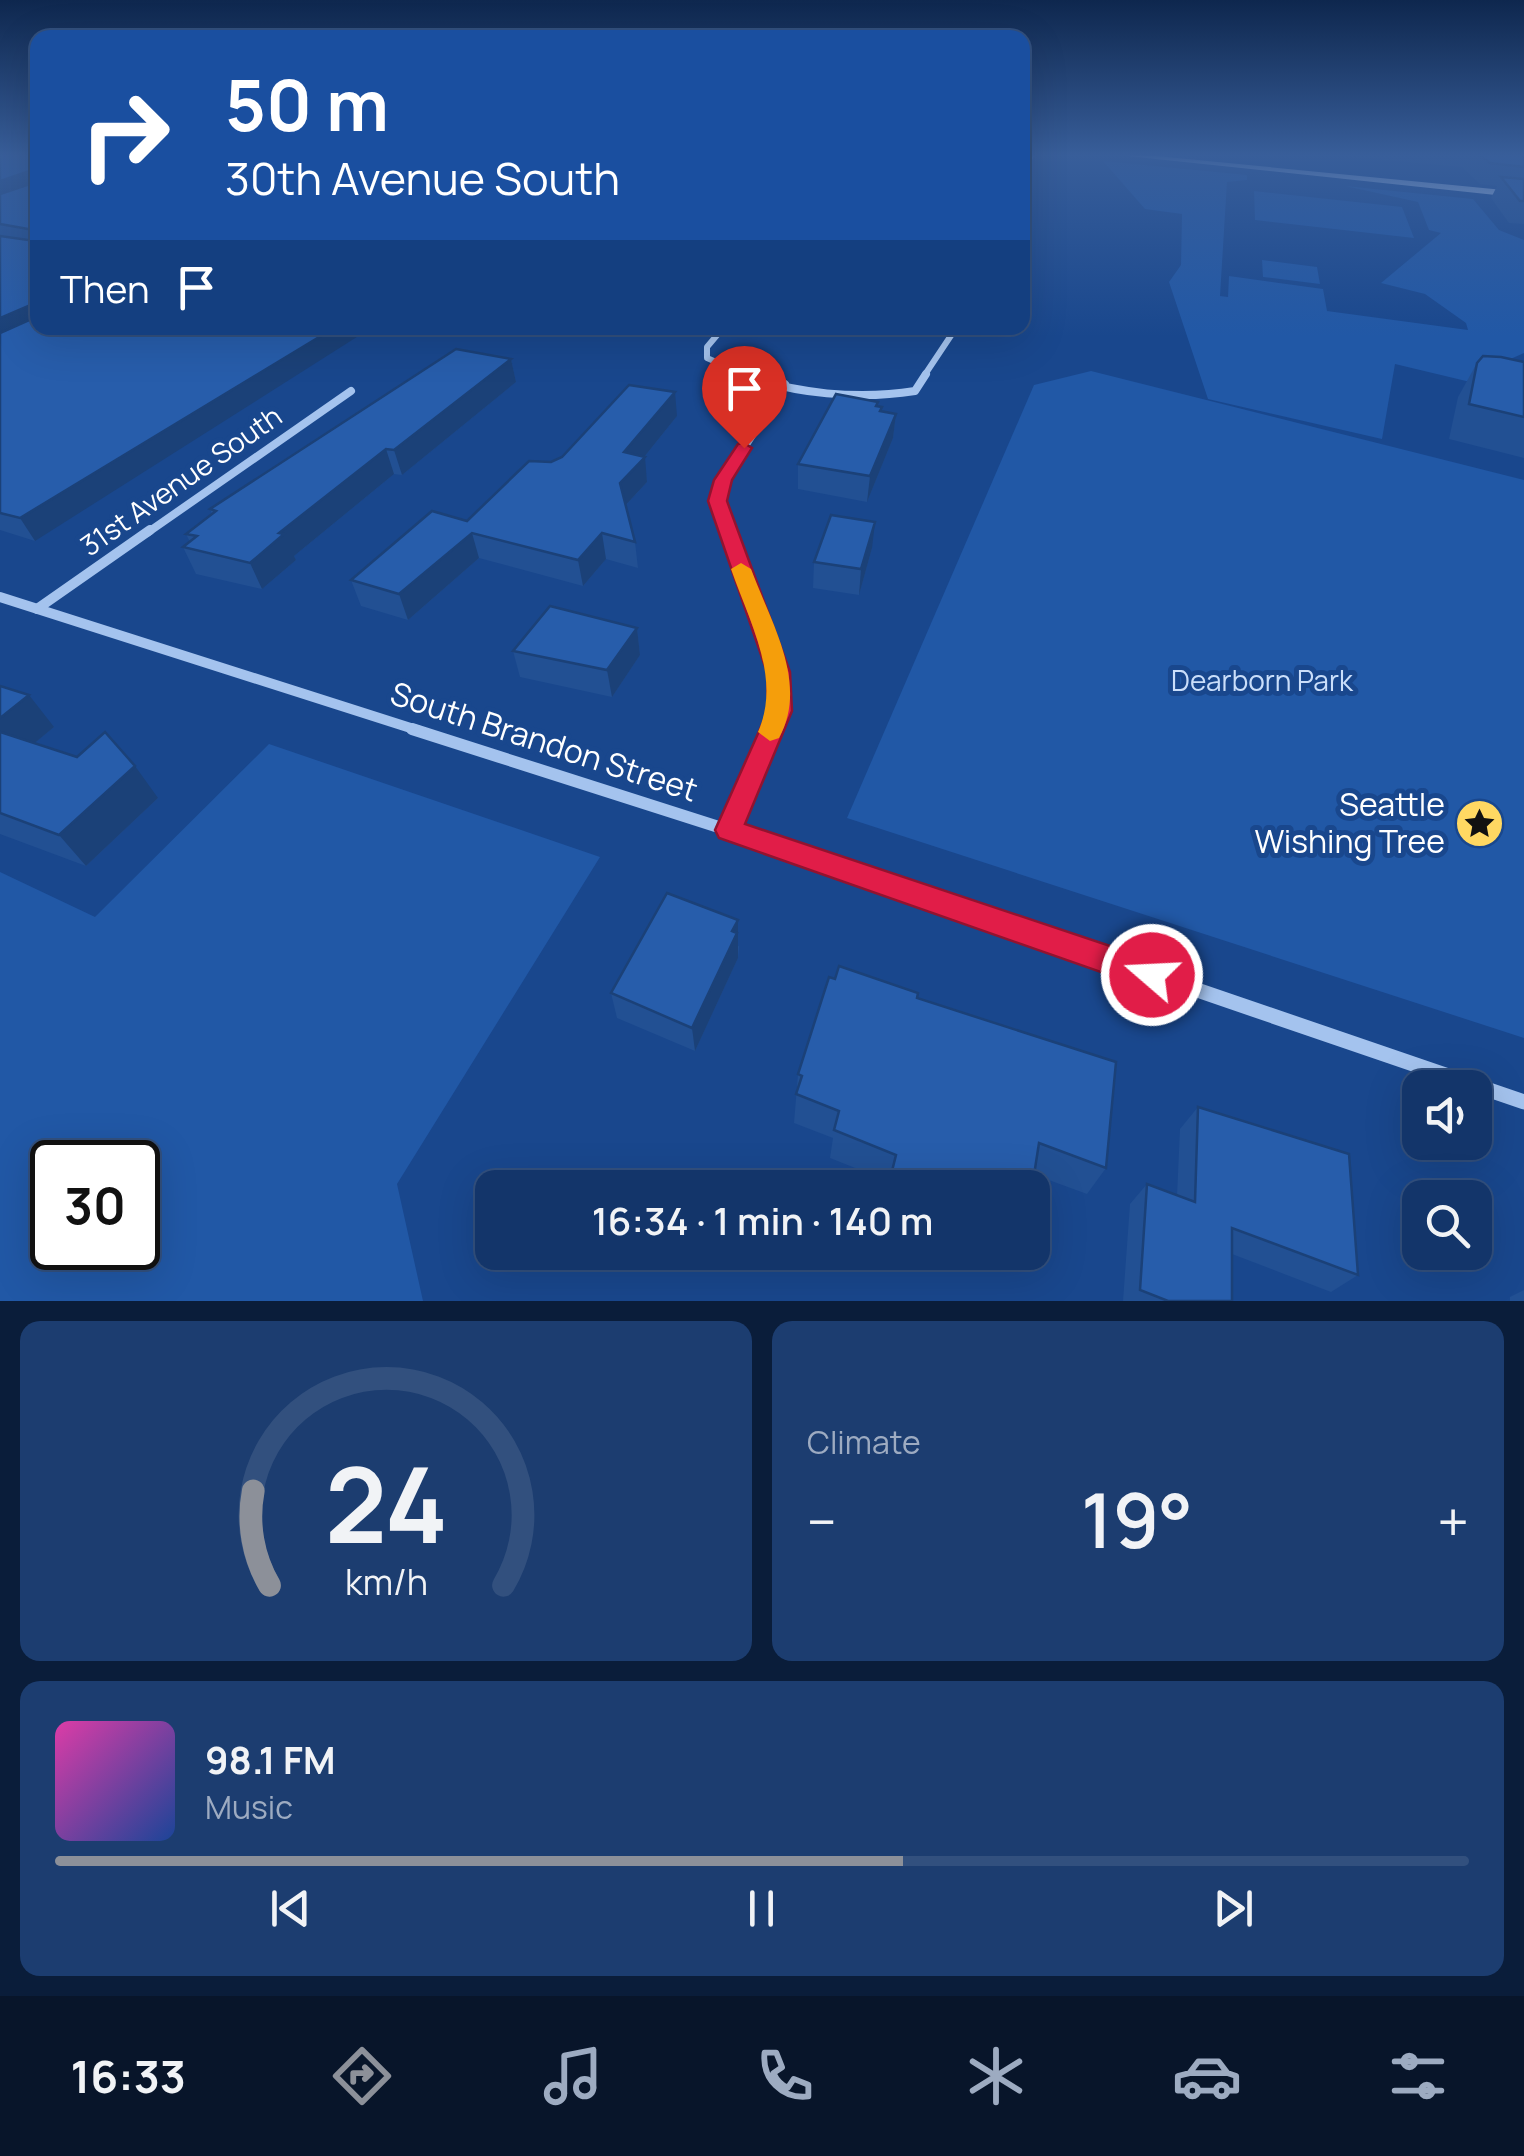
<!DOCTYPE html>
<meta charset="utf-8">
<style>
body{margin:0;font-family:Manrope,sans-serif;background:#1c3d70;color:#f1f3f6;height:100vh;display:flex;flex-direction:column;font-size:38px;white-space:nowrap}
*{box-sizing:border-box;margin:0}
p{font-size:32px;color:#9dabc1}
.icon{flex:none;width:55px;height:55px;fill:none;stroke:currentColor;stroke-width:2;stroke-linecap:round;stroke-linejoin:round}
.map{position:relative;height:1301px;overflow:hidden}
.side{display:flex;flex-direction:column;gap:20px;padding:20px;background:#0a1d3a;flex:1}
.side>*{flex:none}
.banner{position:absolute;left:30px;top:30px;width:1000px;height:305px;border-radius:20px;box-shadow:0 10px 40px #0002,0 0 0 2px #32507e;background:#1a4fa0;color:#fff;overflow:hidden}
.controls{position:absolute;left:1402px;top:1070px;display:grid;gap:20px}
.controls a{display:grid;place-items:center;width:90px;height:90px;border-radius:20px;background:#13356a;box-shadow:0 10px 40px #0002,0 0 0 2px #32507e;font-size:50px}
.speed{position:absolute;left:30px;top:1140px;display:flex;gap:20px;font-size:50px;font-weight:700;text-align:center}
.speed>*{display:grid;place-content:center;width:130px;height:130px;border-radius:50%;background:#13356a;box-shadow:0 10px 40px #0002,0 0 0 2px #32507e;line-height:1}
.speed .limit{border:5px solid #111;border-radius:15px;background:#fff;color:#111}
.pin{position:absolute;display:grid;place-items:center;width:85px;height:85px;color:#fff;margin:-102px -42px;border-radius:50% 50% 50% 0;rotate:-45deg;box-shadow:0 0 10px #0007}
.pin .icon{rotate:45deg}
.me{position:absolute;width:110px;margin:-55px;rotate:289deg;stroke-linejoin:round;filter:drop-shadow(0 0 8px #0008)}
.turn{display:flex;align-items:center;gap:35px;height:210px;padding:0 30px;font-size:45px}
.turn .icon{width:130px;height:130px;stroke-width:2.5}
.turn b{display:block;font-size:70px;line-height:85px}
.then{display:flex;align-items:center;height:95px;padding:0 30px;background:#0003;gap:20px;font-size:38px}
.big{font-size:75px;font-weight:600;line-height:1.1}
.side .tile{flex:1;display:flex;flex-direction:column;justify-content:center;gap:15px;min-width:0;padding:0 35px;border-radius:20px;background:#1c3d70}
.side .dial{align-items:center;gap:0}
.dial svg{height:260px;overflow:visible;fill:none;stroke:#32507e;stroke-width:7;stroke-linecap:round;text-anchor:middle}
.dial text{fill:#f1f3f6;stroke:none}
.song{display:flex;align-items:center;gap:30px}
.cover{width:120px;height:120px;border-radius:15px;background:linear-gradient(135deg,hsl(320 70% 55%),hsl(220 70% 35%))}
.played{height:10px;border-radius:5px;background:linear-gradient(90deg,#8c9099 60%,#32507e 60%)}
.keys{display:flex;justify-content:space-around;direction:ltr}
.heat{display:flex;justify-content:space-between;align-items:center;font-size:55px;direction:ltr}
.side .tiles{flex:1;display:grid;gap:20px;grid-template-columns:1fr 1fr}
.tile:last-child{grid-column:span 2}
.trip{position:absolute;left:475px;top:1170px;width:575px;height:100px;border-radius:20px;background:#13356a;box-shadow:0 10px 40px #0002,0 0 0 2px #32507e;font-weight:600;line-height:100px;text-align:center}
.menu{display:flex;height:160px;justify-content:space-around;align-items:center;background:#08152a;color:#9dabc1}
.menu .icon{width:70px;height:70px}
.menu .active{color:#8c9099}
.menu b{font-size:45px;color:#f1f3f6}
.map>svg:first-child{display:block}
.green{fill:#2158a6;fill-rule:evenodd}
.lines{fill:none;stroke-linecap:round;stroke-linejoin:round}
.street-far5{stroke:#a4c3ee;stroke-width:5}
.street-far4{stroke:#a4c3ee;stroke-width:6}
.street-far3{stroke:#a4c3ee;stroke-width:8}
.street-far2{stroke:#a4c3ee;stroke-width:10}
.street-far1{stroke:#a4c3ee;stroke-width:12}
.street{stroke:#a4c3ee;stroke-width:15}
.secondary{fill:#d1e1fa;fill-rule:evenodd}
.wall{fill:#225093}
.shaded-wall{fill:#1b4178}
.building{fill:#275dab;stroke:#1b4178;stroke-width:2.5}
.route{fill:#e11d48;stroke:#92132f;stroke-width:2.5}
.slow{fill:#f59e0b}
.labels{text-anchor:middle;stroke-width:10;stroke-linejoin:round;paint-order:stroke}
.street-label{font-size:28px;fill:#fff;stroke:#19478d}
.park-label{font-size:28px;fill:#cadefa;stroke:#19478d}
.near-street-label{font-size:32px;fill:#fff;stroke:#19478d}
.near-poi-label{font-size:32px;fill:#fff;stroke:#19478d;text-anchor:end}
</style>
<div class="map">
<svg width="1524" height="1301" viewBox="0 0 1524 1301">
<rect width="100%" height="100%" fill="#19478d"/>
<g class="green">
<polygon points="1103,161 1247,175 1247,180 1227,182 1220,296 1228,297 1229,276 1323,289 1327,311 1468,330 1466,323 1425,294 1381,283 1441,233 1429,230 1418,202 1345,186 1473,199 1499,230 1524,240 1524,353 1497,365 1487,386 1395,364 1382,439 1208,399 1169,282 1181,265 1182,214 1145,209"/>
<polygon points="1254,191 1402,207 1414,238 1255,220"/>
<polygon points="1262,260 1317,267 1320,284 1263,277"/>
<polygon points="1091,371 1524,480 1524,1038 847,818 1034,385"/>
<path d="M269 744 600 857 397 1184 423 1301H0V872L95 917ZM52 1162H138V1248H52Z"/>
</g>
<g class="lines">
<polyline class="street-far5" points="1022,171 1032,155"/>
<g class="street-far4">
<polyline points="723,328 707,347 707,358 748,376"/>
<polyline points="924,376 956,328"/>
</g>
<g class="street-far3">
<path d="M741 374C794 394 859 400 915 391L926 374"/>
<polyline points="147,533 351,391"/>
<polyline points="729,533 718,501 723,480 785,384"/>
</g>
<g class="street-far2">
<path d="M728 530C749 588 796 673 771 731"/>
<polyline points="0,597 420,731"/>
<polyline points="37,609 150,530"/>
</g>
<g class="street-far1">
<polyline points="412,729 728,830 1176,983"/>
<polyline points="728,830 772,729"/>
</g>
<polyline class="street" points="1168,980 1524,1102"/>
<polygon class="secondary" points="1118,155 1146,155 1524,192 1524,198"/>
</g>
<g class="wall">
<polygon points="0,155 38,155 35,541 0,530"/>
<polygon points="1330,155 1524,155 1524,224 1509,223 1491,198 1497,186 1480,184 1462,167"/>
<polygon points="511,359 516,382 402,475 394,474 294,556 296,560 262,589 196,574 183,547 190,542 186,534 212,514 210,509"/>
<polygon points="1524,362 1524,458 1449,439 1458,397 1477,363"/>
<polygon points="878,402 878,406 882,411 896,414 893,438 867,502 798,489 798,464"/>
<polygon points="677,416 644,457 647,482 626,505 635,542 638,568 606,559 583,586 479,558 408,620 361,606 351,580"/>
<polygon points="872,548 859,595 813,588 814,562"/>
<polygon points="637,628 640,655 612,697 520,677 513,651"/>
<polygon points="0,686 54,727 34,743 158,798 86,866 0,834"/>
<polygon points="739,946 738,958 695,1051 617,1018 611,993"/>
<polygon points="917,998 1106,1168 1087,1194 1035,1175 1032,1188 887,1188 888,1181 830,1158 833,1138 794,1123 798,1074"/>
<polygon points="1198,1107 1358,1275 1331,1292 1232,1254 1232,1301 1123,1301 1130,1204 1147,1184 1177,1196 1180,1129"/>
<polygon points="1524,1290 1524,1301 1510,1301 1510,1297"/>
</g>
<g class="shaded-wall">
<polygon points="29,171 37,187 0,200 0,181"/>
<polygon points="35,303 38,308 38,325 0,342 0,318"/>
<polygon points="334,328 371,328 35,541 20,518"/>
<polygon points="511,359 516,382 402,475 394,450"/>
<polygon points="675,392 677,416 636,467 645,457 647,482 623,508 620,483 624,452"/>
<polygon points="896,414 893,438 867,502 870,476"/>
<polygon points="386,449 394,474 294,556 296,560 262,589 250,563 279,533"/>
<polygon points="875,522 872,548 859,595 861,569"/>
<polygon points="472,533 479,558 408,620 399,594"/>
<polygon points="602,533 606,559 583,586 578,560"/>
<polygon points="637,628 640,655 612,697 607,670"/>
<polygon points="29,695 54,727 14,760 0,743 0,718"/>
<polygon points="135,766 158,798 86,866 59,835"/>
<polygon points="738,920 738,958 695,1051 692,1028"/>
</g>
<g class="building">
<polygon points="0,155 38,155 38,304 35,303 0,318 0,236 28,240 34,237 34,230 0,224 0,194 33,183 36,175 29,171 0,181"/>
<polygon points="1480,155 1524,155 1524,167 1490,163"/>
<polygon points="1501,177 1524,179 1524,201 1520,201"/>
<polygon points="38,316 38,328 334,328 20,518 0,513 0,333"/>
<polygon points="456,349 511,359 394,450 386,449 279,533 284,534 250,563 183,547 197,536 186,534 216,511 210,509"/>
<polygon points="1483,356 1501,357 1524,362 1524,417 1469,404 1477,363"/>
<polygon points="629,385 675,392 624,452 645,457 620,483 635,542 602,533 578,560 472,533 399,594 351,580 432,511 467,521 529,461 551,462 562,457"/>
<polygon points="836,394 878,402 876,406 882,407 880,411 896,414 870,476 798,464"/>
<polygon points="831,515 875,522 861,569 814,562"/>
<polygon points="550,606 637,628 607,670 513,651"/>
<polygon points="0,686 29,695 0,718"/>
<polygon points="0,732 77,757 105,732 135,766 59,835 0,813"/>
<polygon points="667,893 738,920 732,931 737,933 692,1028 611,993"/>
<polygon points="839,966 918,993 917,998 1116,1062 1106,1168 1039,1143 1032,1188 923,1188 891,1175 896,1155 834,1130 839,1111 796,1094 802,1076 798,1074 829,977 835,979"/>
<polygon points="1198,1107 1349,1154 1358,1275 1232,1228 1232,1301 1168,1301 1140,1290 1147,1184 1195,1202"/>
</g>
<linearGradient id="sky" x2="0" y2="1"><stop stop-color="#0e274e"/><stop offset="0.46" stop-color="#385e9a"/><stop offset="1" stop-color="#385e9a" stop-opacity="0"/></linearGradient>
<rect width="1524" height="337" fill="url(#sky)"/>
<polygon class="route" points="744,443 752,448 732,480 727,501 790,672 792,711 745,824 1152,960 1163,965 1168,975 1163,985 1152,990 719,838 715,830 768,711 767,672 708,501 714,480 738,444"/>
<path class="slow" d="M741 563 751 569C771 623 809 683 779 738L770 741 758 732C782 678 749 621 731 569Z"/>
<defs>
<symbol id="sight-disc" viewBox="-11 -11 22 22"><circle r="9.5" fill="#ffd862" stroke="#19478d"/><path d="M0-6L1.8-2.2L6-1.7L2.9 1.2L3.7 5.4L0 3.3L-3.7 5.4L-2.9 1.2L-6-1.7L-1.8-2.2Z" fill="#111"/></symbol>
</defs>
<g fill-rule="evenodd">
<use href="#sight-disc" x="1452" y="796" width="55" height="55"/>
</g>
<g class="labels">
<g class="street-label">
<text transform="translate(181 481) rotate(-35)" y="10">31st Avenue South</text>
</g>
<g class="park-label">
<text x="1262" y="691">Dearborn Park</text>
</g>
<g class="near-street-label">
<text transform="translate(544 742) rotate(18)" y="11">South Brandon Street</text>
</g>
<g class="near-poi-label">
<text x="1445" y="816">Seattle<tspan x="1445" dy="37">Wishing Tree</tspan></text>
</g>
</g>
</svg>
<div class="controls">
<a><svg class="icon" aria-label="sound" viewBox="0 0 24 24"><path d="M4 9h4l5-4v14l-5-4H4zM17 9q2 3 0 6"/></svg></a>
<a><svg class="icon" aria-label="search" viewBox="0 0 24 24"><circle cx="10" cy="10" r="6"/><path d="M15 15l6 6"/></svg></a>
</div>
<div class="speed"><div class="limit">30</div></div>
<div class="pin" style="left:744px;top:448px;background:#d93025"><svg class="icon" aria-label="arrive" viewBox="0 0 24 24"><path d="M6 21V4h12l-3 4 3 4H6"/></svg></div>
<svg class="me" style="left:1152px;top:975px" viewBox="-20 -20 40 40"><circle r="17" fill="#e11d48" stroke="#fff" stroke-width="3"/><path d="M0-11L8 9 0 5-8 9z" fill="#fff"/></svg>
<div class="trip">16:34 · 1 min · 140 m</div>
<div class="banner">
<div class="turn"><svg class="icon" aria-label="right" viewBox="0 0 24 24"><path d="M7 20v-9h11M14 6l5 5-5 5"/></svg><div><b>50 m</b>30th Avenue South</div></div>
<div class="then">Then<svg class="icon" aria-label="arrive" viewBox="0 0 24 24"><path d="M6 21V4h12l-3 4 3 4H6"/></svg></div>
</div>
</div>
<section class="side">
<div class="tiles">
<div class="tile dial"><svg viewBox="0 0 100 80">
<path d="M14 69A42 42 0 1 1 86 69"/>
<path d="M14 69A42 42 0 0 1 9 40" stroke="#8c9099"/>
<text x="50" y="56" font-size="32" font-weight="700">24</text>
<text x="50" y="72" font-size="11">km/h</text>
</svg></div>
<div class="tile"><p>Climate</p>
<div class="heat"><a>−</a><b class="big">19°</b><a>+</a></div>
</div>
<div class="tile">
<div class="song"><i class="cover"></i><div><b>98.1 FM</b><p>Music</p></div></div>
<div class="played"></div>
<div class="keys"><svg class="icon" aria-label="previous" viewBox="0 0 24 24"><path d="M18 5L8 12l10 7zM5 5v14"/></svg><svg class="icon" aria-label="pause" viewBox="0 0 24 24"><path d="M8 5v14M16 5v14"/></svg><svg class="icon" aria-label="next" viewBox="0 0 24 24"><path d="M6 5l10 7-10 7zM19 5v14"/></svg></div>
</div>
</div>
</section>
<nav class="menu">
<b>16:33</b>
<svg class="icon active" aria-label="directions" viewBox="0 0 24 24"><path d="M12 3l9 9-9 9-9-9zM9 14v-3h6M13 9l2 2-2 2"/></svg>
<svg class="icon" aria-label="music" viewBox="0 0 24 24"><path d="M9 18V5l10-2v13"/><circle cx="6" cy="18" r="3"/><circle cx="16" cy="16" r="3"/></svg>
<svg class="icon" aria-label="phone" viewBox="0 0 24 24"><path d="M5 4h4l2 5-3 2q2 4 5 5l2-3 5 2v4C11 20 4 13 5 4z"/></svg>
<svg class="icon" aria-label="climate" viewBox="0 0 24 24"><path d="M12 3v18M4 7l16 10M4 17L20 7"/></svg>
<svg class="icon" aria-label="car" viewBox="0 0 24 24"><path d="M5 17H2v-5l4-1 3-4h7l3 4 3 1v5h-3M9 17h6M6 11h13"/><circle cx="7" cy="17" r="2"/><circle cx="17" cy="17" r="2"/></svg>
<svg class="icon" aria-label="filters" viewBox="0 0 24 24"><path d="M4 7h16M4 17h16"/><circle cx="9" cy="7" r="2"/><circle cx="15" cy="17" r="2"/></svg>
</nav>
